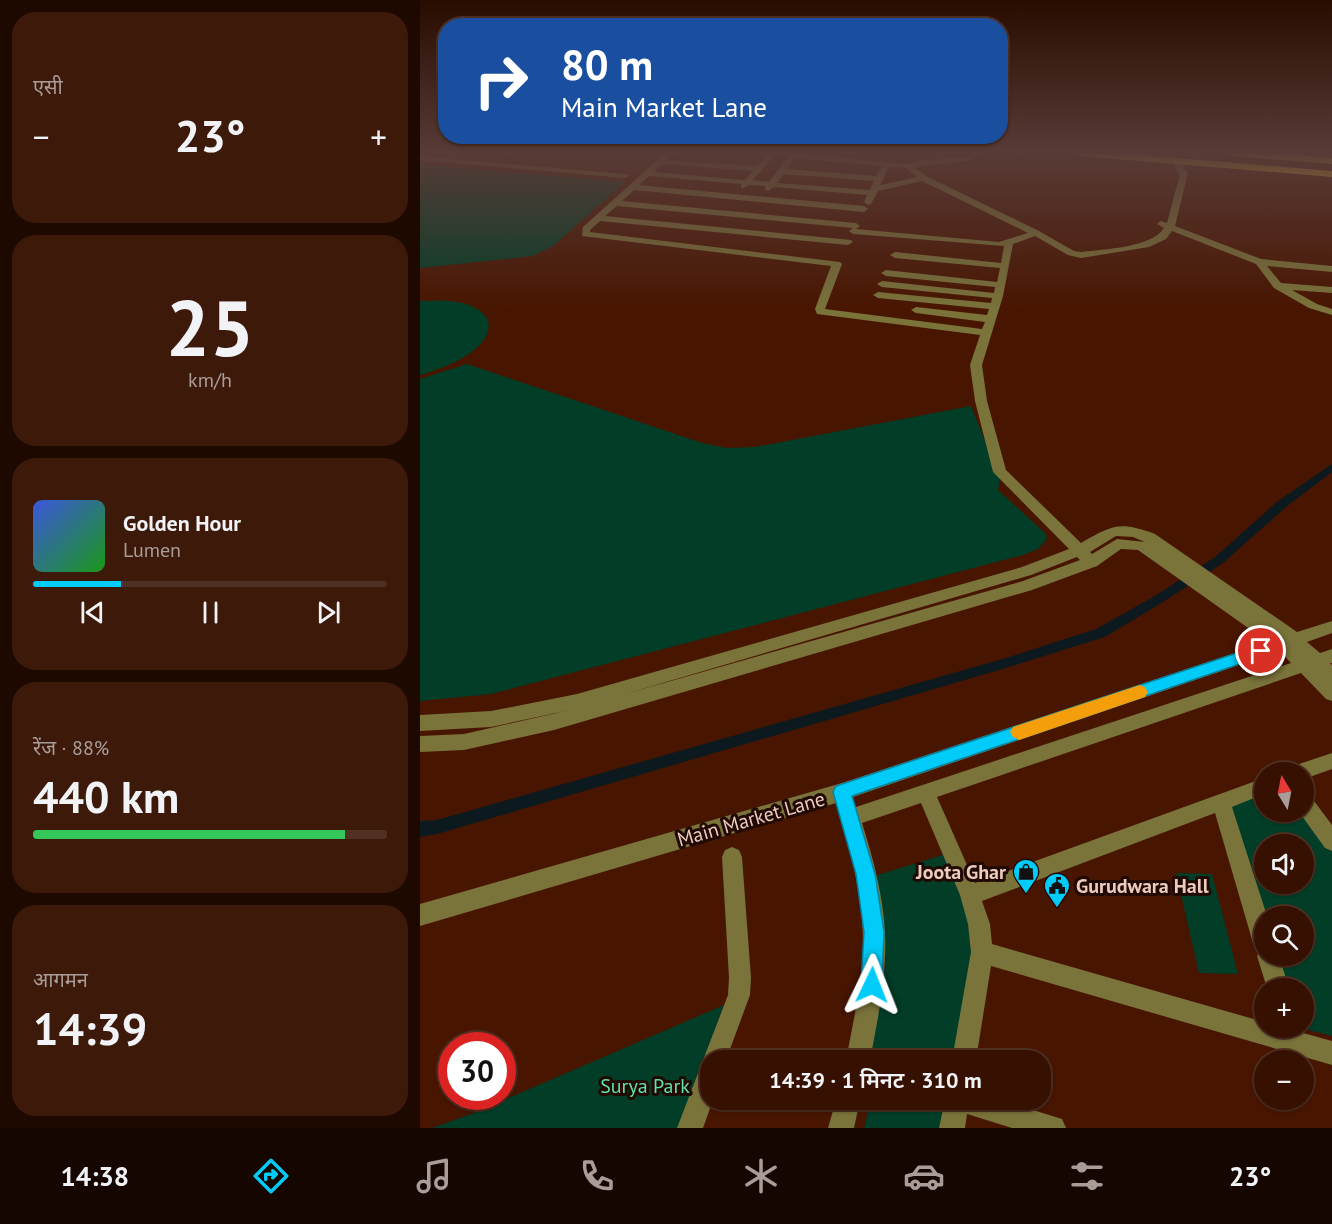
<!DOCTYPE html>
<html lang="hi">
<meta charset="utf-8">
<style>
body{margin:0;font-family:"PT Sans","Noto Sans Devanagari",sans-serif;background:#3d190a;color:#f1f3f6;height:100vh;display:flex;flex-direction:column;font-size:22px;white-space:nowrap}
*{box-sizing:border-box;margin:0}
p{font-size:20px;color:#aa9d99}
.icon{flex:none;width:33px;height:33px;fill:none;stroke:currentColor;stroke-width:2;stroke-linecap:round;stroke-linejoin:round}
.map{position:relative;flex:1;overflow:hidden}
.panel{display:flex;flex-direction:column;gap:12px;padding:12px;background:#1e0900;width:420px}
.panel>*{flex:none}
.banner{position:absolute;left:18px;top:18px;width:570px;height:126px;border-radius:24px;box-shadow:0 2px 4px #0004,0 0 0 2px #503022;background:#1a4fa0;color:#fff;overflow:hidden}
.needle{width:39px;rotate:350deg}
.controls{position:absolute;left:834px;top:762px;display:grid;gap:12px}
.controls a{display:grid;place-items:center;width:60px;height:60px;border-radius:50%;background:#361000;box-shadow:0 2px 4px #0004,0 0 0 2px #503022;font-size:30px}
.speed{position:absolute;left:18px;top:1032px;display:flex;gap:12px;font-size:30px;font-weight:700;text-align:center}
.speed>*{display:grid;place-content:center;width:78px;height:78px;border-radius:50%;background:#361000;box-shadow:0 2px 4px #0004,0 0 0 2px #503022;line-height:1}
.speed .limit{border:9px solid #d22;background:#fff;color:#111}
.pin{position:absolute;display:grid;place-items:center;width:51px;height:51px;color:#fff;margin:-26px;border:3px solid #fff;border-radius:50%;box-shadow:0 2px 6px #0007}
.me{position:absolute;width:66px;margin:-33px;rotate:2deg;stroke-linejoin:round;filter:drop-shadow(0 0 4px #0008)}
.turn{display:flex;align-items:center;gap:21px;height:126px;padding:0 24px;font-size:27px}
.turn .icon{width:78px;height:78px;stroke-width:2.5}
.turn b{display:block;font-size:42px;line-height:51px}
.big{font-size:45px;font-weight:600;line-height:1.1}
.panel .card{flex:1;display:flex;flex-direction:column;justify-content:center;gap:9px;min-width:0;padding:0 21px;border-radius:24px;background:#3d190a}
.panel .dial{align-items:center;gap:0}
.dial b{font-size:78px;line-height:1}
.song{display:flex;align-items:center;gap:18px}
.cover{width:72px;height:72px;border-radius:9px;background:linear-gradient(135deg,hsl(230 70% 55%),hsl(120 70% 35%))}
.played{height:6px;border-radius:3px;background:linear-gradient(90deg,#00cbf9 25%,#503022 25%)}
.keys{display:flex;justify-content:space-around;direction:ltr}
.heat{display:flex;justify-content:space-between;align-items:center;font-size:33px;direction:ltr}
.charge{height:9px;border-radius:4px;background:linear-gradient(90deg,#34c759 88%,#503022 0)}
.trip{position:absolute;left:280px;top:1050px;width:351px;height:60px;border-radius:24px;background:#361000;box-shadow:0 2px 4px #0004,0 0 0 2px #503022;font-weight:600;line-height:60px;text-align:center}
.menu{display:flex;height:96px;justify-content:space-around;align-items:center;background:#160600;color:#aa9d99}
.menu .icon{width:42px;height:42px}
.menu .selected{color:#00cbf9}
.menu b{font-size:27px;color:#f1f3f6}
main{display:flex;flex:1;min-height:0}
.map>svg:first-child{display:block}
.green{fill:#013d27;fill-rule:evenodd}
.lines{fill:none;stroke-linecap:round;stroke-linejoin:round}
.canal{fill:#0c1a1f;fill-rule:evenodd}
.minor{fill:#7a733a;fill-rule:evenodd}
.highway{fill:#efda33;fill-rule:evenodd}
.route{fill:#00cbf9;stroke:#0084a2;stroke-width:1.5}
.slow{fill:#f59e0b}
.labels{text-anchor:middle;stroke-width:6;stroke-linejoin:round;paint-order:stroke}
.near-street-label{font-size:20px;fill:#edcbbe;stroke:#200903}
.near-poi-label{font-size:20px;font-weight:bold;fill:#edcbbe;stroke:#200903;text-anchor:end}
.near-park-label{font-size:20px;fill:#60e2a9;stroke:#200903}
</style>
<main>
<section class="panel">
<div class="card"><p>एसी</p>
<div class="heat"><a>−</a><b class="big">23°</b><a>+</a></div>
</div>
<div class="card dial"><b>25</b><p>km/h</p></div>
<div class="card">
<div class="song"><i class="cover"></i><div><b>Golden Hour</b><p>Lumen</p></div></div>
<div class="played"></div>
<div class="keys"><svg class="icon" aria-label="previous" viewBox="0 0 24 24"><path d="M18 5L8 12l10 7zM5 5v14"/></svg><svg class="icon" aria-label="pause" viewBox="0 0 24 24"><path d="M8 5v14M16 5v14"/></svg><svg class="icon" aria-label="next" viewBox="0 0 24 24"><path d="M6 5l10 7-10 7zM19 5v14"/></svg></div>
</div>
<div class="card"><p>रेंज · 88%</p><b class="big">440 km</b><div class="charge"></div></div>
<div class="card"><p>आगमन</p><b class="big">14:39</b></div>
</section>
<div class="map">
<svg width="912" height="1128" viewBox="0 0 912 1128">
<rect width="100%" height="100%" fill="#481500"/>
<g class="green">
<polygon points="0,164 205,182 133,246 113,256 0,268"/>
<path d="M0 301C22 300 55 298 68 320 75 350 22 369 0 375Z"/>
<polygon points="47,364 282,443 307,448 335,447 551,406 580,478 578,490 625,533 627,539 618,549 603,555 71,694 0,701 0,379"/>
<path d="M844 794V812H882L912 852V1036L881 1028H884V988H867L857 956H884V916L844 918 810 807ZM844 844H884V884H844Z"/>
<polygon points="526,854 545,897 552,950 547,987 533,1060 486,1060 451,1050 466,960 451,877"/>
<polygon points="756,873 792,874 818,974 779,973"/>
<polygon points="304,1005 258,1128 12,1128 54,1113"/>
<polygon points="451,1100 507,1100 530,1106 525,1128 444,1128"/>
</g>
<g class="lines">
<polygon class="canal" points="912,464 912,472 866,507 803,563 743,602 685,637 586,668 17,834 0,837 0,821 17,820 586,658 676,629 735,596 795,557 858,501"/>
<g class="minor">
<path d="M245 153H254L247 160 337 166 347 156 340 153H374L488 164 502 160 547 157 553 153H563L549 161 494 167 506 176 619 231 654 251 661 252C684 249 731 248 744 228L737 224 741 221 747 223 760 174 755 169V162L759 160 763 162V168L768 173 755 226 841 259 912 266V272L847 266 861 283 912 287V293L872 290 897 304 912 309V315L889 308 854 288 836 264 752 231 746 239 729 247 661 258 648 255 615 236 593 244 583 296 562 365 567 401 586 470 661 543C693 525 699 521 735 534L877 632 912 621V633L887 642 900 653 912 649V663H910L912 665V701L906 699 881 673 517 797 555 883 844 778V794L812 807 847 916H844V956H859L869 988H847L837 956 839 952 833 943 795 813 562 901 570 924 572 944 844 1022V1028H865L912 1041V1065L571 966 556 1060H532L551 952 548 924 540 895 501 803 442 823C453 858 463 895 465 932 467 975 458 1019 450 1060H426C433 1023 442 985 443 946 444 898 430 849 416 803L0 926V904L422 783 848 642 718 550 701 549 677 566 612 590 134 730 44 750 0 752V736L44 734 150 710 71 727 0 731V715L71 711 157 694 602 567 649 549 573 472 555 401 550 365 560 335 397 314 395 309 411 266 162 236 163 227ZM354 156 368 157 349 182 333 180ZM375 158 462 166 456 176 367 169ZM242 164 333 171 325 180 234 172ZM469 167 486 168 497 177 460 185ZM364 174 454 181 450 190 357 183ZM229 176 321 184V188H324L329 185 346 186 344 189 348 191 354 187 447 195 444 202 448 205 451 204 458 191 502 181 608 233 579 242 436 229 440 226 436 223 202 201 214 190 444 212 448 209 444 206 219 185ZM197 206 433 228 429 231 433 234 584 246 581 263 475 252 470 255 475 258 580 268 577 282 466 270 461 273 466 276 575 287 574 293 462 281 457 284 462 287 572 298 571 303 458 292 453 295 458 298 569 309 567 315 496 307 491 310 496 313 565 322 562 329 405 309 422 264 420 262 170 232V230L180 221 428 245 433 242 431 240 185 216ZM696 536 713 537 725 542 697 539 672 554 670 552ZM657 557 660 560 603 581 205 694 611 575ZM860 651 871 663 436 807 433 797Z"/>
<polygon points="0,156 205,174 209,176 205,178 0,160"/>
<polygon points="912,753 912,769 884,779 884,772 871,772 873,766"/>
<polygon points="884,794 891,797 912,825 912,851 905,848 879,812 884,812"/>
<polygon points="312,847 319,850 322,857 331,978 330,995 306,1060 291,1060 293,1100 283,1128 257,1128 308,995 309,978 302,857 305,850"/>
<polygon points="416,1100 440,1100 434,1128 408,1128"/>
<polygon points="525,1100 581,1100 642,1119 646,1128 592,1128 547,1114 545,1128 519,1128"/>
</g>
<g class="highway">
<polygon points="656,153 698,153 912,171 912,177 660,156"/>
<polygon points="808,153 851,153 912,158 912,164 812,156"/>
</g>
</g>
<linearGradient id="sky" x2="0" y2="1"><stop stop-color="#280c00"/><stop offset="0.49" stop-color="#583b37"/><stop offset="1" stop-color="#583b37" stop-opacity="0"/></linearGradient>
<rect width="912" height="311" fill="url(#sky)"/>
<polygon class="route" points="841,645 846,647 848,651 846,655 432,796 455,874 464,932 462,985 459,992 452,995 444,992 441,985 444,932 436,874 413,792 416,786"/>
<polygon class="slow" points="720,685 725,687 728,692 725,697 599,740 593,737 590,732 593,727"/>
<defs>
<symbol id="shop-pin" viewBox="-11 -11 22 30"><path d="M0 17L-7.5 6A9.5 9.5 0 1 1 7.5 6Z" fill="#00cbf9" stroke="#200903"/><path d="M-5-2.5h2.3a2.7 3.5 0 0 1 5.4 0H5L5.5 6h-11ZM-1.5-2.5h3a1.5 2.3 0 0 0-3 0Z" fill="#111"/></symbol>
<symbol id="civic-pin" viewBox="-11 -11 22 30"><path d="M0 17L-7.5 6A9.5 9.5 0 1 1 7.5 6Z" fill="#00cbf9" stroke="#200903"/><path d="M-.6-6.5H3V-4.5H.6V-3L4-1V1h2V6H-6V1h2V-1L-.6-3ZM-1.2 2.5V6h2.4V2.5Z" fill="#111"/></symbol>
</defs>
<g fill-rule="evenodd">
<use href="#shop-pin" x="591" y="857" width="30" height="40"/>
<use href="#civic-pin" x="622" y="871" width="30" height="40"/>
</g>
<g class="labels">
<g class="near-street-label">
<text transform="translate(331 819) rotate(-16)" y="7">Main Market Lane</text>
</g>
<g class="near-poi-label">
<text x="586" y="879">Joota Ghar</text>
<text x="656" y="893" text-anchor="start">Gurudwara Hall</text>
</g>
<g class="near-park-label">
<text x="225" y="1093">Surya Park</text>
</g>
</g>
</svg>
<div class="controls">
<a><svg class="needle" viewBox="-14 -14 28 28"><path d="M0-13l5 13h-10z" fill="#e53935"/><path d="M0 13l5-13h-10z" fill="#aa9d99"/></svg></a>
<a><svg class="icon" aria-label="sound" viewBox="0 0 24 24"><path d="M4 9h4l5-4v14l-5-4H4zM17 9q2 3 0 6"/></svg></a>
<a><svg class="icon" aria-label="search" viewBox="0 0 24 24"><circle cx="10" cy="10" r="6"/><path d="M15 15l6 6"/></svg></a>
<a>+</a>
<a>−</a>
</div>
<div class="speed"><div class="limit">30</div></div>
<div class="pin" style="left:841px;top:651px;background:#d93025"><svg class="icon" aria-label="arrive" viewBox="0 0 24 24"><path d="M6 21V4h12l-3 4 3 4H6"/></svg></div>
<svg class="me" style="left:452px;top:985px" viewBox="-20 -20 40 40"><path d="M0-17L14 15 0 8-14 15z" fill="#00cbf9" stroke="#fff" stroke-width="4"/></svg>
<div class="trip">14:39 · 1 मिनट · 310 m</div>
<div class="banner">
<div class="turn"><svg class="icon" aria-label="right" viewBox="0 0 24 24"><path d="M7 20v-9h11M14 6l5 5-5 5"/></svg><div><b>80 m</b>Main Market Lane</div></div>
</div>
</div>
</main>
<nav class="menu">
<b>14:38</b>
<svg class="icon selected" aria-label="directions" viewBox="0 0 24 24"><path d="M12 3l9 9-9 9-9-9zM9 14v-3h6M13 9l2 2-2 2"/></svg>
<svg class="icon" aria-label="music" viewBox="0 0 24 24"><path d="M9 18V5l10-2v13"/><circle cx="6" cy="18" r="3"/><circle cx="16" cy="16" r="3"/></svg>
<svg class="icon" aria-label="phone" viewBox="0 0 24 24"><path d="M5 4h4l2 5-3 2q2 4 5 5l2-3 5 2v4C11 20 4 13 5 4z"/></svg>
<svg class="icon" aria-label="climate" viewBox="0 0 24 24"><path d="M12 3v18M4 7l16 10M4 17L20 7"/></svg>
<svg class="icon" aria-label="car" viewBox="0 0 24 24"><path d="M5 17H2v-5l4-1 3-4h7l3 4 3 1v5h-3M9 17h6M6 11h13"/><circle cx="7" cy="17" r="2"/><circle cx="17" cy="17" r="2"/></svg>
<svg class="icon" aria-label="filters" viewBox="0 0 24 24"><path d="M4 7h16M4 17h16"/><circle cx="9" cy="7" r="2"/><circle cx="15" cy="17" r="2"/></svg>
<b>23°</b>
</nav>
